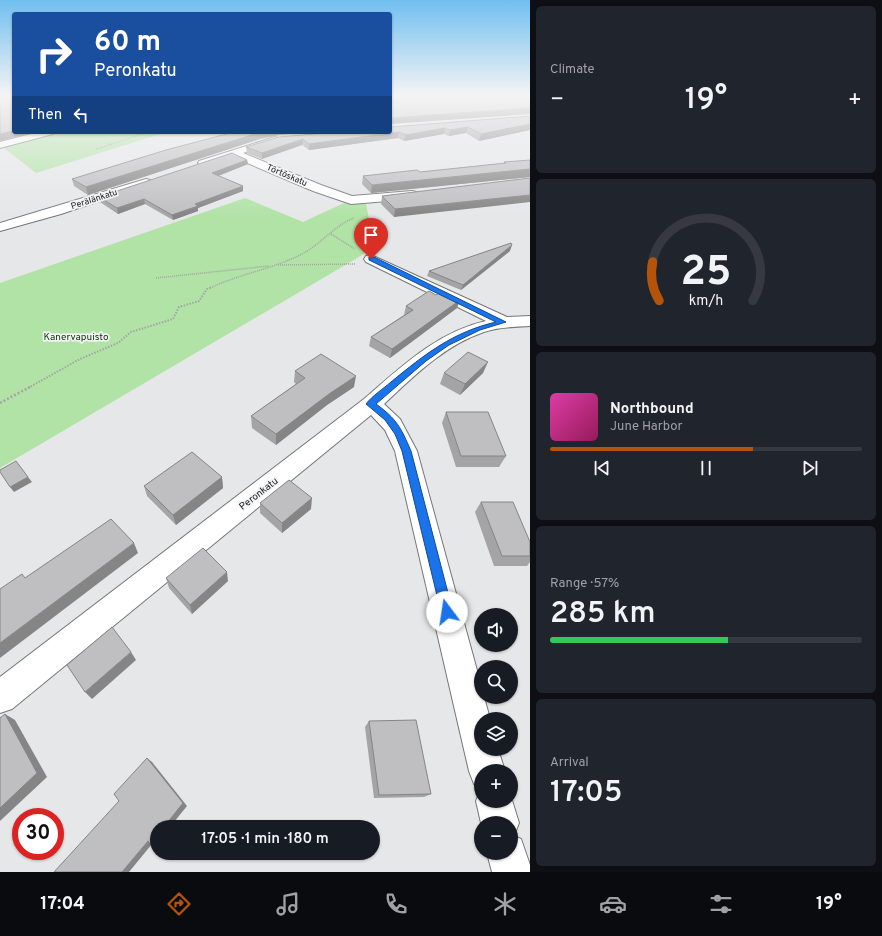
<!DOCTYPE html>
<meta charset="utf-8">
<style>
body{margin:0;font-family:Overpass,sans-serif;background:#20242c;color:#f1f3f6;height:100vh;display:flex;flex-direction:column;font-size:15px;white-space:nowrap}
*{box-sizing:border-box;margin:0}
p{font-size:13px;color:#9ea1a6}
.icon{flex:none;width:22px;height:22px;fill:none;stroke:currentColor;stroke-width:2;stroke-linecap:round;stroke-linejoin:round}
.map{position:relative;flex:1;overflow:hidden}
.sheet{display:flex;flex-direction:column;gap:6px;padding:6px;background:#0d0f14;width:352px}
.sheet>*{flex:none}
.hud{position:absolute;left:12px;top:12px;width:380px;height:122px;border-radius:4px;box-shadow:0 1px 3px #0004;background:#1a4fa0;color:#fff;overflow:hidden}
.controls{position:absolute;left:474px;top:608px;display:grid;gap:8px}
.controls a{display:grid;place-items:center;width:44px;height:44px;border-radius:50%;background:#171b24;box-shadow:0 1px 3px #0004;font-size:20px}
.speed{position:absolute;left:12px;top:808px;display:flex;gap:8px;font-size:20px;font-weight:700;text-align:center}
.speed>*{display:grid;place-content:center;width:52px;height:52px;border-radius:50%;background:#171b24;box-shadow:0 1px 3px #0004;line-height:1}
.speed .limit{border:6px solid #d22;background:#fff;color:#111}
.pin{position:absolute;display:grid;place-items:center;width:34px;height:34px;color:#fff;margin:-41px -17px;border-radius:50% 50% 50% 0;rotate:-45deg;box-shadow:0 0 4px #0007}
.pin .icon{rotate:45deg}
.me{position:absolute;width:44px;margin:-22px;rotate:346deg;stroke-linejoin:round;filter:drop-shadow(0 0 3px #0008)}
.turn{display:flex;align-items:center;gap:14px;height:84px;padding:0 16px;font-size:18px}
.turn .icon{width:52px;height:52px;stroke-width:2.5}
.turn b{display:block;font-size:28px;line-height:34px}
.then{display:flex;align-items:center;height:38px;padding:0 16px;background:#0003;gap:8px;font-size:15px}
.big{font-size:30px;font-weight:600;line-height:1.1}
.sheet .widget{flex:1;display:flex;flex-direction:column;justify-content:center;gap:6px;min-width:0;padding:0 14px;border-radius:6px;background:#20242c}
.sheet .dial{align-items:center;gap:0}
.dial svg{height:104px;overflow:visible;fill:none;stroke:#363941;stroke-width:7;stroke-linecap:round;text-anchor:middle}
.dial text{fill:#f1f3f6;stroke:none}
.song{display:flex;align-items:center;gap:12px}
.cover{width:48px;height:48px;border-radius:6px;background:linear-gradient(135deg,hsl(320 70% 55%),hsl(330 70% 35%))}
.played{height:4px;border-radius:2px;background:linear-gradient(90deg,#b45309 65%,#363941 65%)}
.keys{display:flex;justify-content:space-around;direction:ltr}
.heat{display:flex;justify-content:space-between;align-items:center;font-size:22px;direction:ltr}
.charge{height:6px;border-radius:3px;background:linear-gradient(90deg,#34c759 57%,#363941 0)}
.trip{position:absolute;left:150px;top:820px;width:230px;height:40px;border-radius:20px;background:#171b24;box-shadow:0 1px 3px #0004;font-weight:600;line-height:40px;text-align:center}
.dock{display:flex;height:64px;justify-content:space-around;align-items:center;background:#090b0e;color:#9ea1a6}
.dock .icon{width:28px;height:28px}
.dock .on{color:#b45309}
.dock b{font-size:18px;color:#f1f3f6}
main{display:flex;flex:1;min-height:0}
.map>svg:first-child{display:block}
.green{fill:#b1e3a6}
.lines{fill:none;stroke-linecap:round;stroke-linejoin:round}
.minor-casing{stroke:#757678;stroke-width:2}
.path-far3{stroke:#a4a4a6;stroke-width:1;stroke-dasharray:1 1;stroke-linecap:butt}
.path-far2{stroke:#a4a4a6;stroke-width:1.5;stroke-dasharray:1 1;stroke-linecap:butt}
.path-far1{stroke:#a4a4a6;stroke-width:2;stroke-dasharray:1.5 1.5;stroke-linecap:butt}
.path{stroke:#a4a4a6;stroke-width:2.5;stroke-dasharray:2 2;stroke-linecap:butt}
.minor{fill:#fff;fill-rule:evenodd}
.wall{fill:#a4a3a5}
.shaded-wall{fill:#868586}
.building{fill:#bfbec0;stroke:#868586}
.route{fill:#1a73e8;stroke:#114b97}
.labels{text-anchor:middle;stroke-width:3.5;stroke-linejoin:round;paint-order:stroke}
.far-street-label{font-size:9px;fill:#222;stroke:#f3f4f6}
.park-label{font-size:10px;fill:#0a3301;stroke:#f3f4f6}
.street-label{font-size:10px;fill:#222;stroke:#f3f4f6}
</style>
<main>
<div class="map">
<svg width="530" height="872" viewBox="0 0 530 872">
<rect width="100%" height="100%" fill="#e6e7e9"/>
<g class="green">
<polygon points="64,132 167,132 36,173 4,148"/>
<polygon points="245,198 303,222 344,203 366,204 371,228 364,254 0,468 0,283"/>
</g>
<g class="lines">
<defs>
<g id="minor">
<polygon points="39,132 55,132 53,134 0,148 0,142"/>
<polygon points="275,137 278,138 280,140 278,142 243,153 321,185 352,196 412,191 416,192 418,195 416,198 412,199 351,204 313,191 233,157 203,166 198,163 199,161"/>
<polygon points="146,179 150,180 152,182 150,184 61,214 0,231 0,223"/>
<path d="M371 255 507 317 530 316V326C515 327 498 327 484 332 445 345 414 376 384 404L400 419 417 451 481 685V697H484L490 719H481V749H498L505 771H481V786L474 784 469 771 395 451 385 430 371 415 12 709 0 713V677L364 399C401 367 437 332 486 321L366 262 364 259 366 256Z"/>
<polygon points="481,788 481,801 511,801 511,797 519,823 514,836 521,839 530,865 530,872 492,872 487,853 511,853 511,823 481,823 476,801"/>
</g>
</defs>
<use href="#minor" class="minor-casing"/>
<polyline class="path-far3" points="109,145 148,132"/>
<g class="path-far2">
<polyline points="96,149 112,144"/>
<polyline points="331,234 355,249"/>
<polyline points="278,265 355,264"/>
<polyline points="156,278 269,266"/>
<path d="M210 288C239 274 273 269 302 254 321 244 335 225 354 218"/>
</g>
<polyline class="path-far1" points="28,388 80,359 118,343 131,332 173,319 179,307 199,301 207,289 212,287"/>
<polyline class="path" points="0,403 30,387"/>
<use href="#minor" class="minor"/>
</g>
<g class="wall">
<polygon points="530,116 530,130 479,141 466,133 449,136 444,134 404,141 398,138 309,150 302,145 262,159 247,153 246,147 391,127"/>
<polygon points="279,135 260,139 88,195 74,186 72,179 166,150"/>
<polygon points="247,160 248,164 218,176 243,191 198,208 198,211 173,220 145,204 118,214 100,202 99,197"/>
<polygon points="530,160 530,177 371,193 362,184 363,176 420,172 504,163 504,162"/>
<polygon points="530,178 394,217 381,204 382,196"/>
<polygon points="510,251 461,290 427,276 429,271"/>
<polygon points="436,295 460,300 457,308 390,358 369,346 371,337 404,315 406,306"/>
<polygon points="295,371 354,387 327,405 276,445 252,428 251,416 296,384 294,382"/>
<polygon points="444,373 483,373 460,395 440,384"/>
<polygon points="446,412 506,456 499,467 456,467 442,423"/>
<polygon points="222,477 223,488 176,525 147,496 144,486"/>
<polygon points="481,502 530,542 530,562 527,566 494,566 475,512"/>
<polygon points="260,503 311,509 282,533 260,513"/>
<polygon points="166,578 228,581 192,614 169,588"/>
<polygon points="369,721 431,794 424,797 374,798 365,727"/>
</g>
<g class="shaded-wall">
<polygon points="530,108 530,114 390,124 391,118"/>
<polygon points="530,124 530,130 479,141 481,134"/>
<polygon points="468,127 466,133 449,136 450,130"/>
<polygon points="445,128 444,134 404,141 406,135"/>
<polygon points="14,131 14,132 36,132 0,141 0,134"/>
<polygon points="261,132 308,132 279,135 260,139 88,195 86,187"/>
<polygon points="399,132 398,138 309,150 309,144"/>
<polygon points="303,139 302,145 262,159 262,153"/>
<polygon points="247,160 248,164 213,178 212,173"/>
<polygon points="530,169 530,177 371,193 372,185"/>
<polygon points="243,186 243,191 198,208 198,211 173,220 172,215 195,204"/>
<polygon points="530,195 530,202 394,217 395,209"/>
<polygon points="144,199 145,204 118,214 117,208"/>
<polygon points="512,245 510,251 461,290 463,285"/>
<polygon points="460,300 457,308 390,358 392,349"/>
<polygon points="488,362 483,373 460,395 465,384"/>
<polygon points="356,376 354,387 327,405 276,445 276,434 329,394"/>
<polygon points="28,477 32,482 14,492 10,487"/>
<polygon points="222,477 223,488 176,525 173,515"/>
<polygon points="312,498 311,509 282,533 282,523"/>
<polygon points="134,543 138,553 0,658 0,643"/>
<polygon points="227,572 228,581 192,614 190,605"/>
<polygon points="131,652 136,660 92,699 85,692"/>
<polygon points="5,714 15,720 47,777 0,821 0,808"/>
<polygon points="147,758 152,762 187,806 170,827 164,827"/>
<polygon points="157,836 157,843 155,845 152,844 129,872 122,872 148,841"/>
</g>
<g class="building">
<polygon points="0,94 14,94 14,131 0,134"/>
<polygon points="390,94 530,94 530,108 391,118 390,123"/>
<polygon points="530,116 530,124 481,134 468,127 450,130 445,128 406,135 399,132 309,144 303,139 262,153 246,147 279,137 338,132 390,132 390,126 391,127"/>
<polygon points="234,132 261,132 86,187 72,179 166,150"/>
<polygon points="232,153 247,160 212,173 243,186 195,204 198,206 172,215 144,199 117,208 99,197"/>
<polygon points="530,160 530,169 372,185 363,176 417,170 420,172 506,163 504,162"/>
<polygon points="530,178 530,195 395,209 382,196"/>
<polygon points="511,243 512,245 463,285 429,271"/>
<polygon points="429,291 436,295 442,291 460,300 392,349 371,337 413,310 406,306"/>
<polygon points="468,352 488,362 465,384 444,373"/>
<polygon points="321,354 356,376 329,394 276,434 251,416 305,378 295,371"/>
<polygon points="446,412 488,412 506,456 461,456"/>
<polygon points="192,452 222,477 173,515 144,486"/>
<polygon points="16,461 28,477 10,487 0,472 0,470"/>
<polygon points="289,480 312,498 282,523 260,503"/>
<polygon points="481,502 513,502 530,542 530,556 502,556"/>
<polygon points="111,519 134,543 0,643 0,589 22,574 25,578"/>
<polygon points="203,548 227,572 190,605 166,578"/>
<polygon points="112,627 131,652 85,692 67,665"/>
<polygon points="5,714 37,773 0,808 0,718"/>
<polygon points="416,720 431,794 379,795 369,721"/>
<polygon points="147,758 183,803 164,827 157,827 157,836 150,844 148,841 122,872 54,872 119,801 114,794"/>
</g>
<linearGradient id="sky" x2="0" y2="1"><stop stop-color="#71bff0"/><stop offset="0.44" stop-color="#f4f4f5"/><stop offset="1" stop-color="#f4f4f5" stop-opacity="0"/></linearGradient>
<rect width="530" height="216" fill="url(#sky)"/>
<path class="route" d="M369 257H374L506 322 480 330 449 345 426 361 376 404C397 419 401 428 411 451L453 612 451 616 447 618 443 616 441 612 402 451 395 434 385 420 366 404C372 396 383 389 391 382 425 354 453 332 496 322L369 260Z"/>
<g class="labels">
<g class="far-street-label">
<text transform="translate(287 175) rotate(23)" y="3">Törtöskatu</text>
<text transform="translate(94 199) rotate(-18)" y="3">Perälänkatu</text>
</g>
<g class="park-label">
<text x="76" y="340">Kanervapuisto</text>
</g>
<g class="street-label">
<text transform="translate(258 493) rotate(-38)" y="4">Peronkatu</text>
</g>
</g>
</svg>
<div class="controls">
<a><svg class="icon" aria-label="sound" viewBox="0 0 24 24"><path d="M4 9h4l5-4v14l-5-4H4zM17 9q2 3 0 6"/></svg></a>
<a><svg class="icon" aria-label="search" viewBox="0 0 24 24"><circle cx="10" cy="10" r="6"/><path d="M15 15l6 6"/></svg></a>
<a><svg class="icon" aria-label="layers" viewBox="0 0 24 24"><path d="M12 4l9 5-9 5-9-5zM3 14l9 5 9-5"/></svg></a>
<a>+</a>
<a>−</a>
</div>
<div class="speed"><div class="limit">30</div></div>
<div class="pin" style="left:371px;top:259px;background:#d93025"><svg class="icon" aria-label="arrive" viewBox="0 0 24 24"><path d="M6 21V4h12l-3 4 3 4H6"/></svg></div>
<svg class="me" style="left:447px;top:612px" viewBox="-20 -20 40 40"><circle r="19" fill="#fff"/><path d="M0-13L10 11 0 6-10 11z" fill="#1a73e8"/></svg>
<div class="trip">17:05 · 1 min · 180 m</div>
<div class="hud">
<div class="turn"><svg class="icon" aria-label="right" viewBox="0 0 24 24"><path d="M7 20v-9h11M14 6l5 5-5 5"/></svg><div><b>60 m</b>Peronkatu</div></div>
<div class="then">Then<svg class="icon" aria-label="left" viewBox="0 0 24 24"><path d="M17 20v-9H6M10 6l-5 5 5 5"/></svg></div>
</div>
</div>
<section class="sheet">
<div class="widget"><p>Climate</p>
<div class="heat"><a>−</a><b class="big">19°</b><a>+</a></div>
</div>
<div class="widget dial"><svg viewBox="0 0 100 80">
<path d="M14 69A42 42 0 1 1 86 69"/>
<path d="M14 69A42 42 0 0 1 9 39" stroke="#b45309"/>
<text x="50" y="56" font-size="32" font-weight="700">25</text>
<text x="50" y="72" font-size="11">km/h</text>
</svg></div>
<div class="widget">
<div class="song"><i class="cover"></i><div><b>Northbound</b><p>June Harbor</p></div></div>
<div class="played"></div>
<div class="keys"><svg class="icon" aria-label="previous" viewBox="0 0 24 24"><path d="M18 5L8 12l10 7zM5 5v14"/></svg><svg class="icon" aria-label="pause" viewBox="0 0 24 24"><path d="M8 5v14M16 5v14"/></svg><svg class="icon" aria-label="next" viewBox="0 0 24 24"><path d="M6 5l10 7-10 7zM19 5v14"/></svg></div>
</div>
<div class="widget"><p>Range · 57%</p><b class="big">285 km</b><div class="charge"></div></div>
<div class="widget"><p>Arrival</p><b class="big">17:05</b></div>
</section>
</main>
<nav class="dock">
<b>17:04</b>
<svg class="icon on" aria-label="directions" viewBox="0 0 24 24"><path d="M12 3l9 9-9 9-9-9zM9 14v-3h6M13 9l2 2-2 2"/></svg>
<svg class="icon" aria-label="music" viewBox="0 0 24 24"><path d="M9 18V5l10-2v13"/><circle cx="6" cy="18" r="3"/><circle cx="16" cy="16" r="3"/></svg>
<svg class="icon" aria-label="phone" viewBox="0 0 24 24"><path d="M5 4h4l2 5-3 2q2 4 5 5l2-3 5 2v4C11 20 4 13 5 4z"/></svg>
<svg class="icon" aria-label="climate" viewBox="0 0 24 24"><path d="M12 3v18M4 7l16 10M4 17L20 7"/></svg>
<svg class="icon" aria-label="car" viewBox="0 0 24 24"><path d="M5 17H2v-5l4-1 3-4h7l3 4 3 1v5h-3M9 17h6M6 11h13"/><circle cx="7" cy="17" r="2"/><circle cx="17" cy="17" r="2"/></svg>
<svg class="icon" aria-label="filters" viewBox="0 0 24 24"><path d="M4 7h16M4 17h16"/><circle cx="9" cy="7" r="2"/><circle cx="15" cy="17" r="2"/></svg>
<b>19°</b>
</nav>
